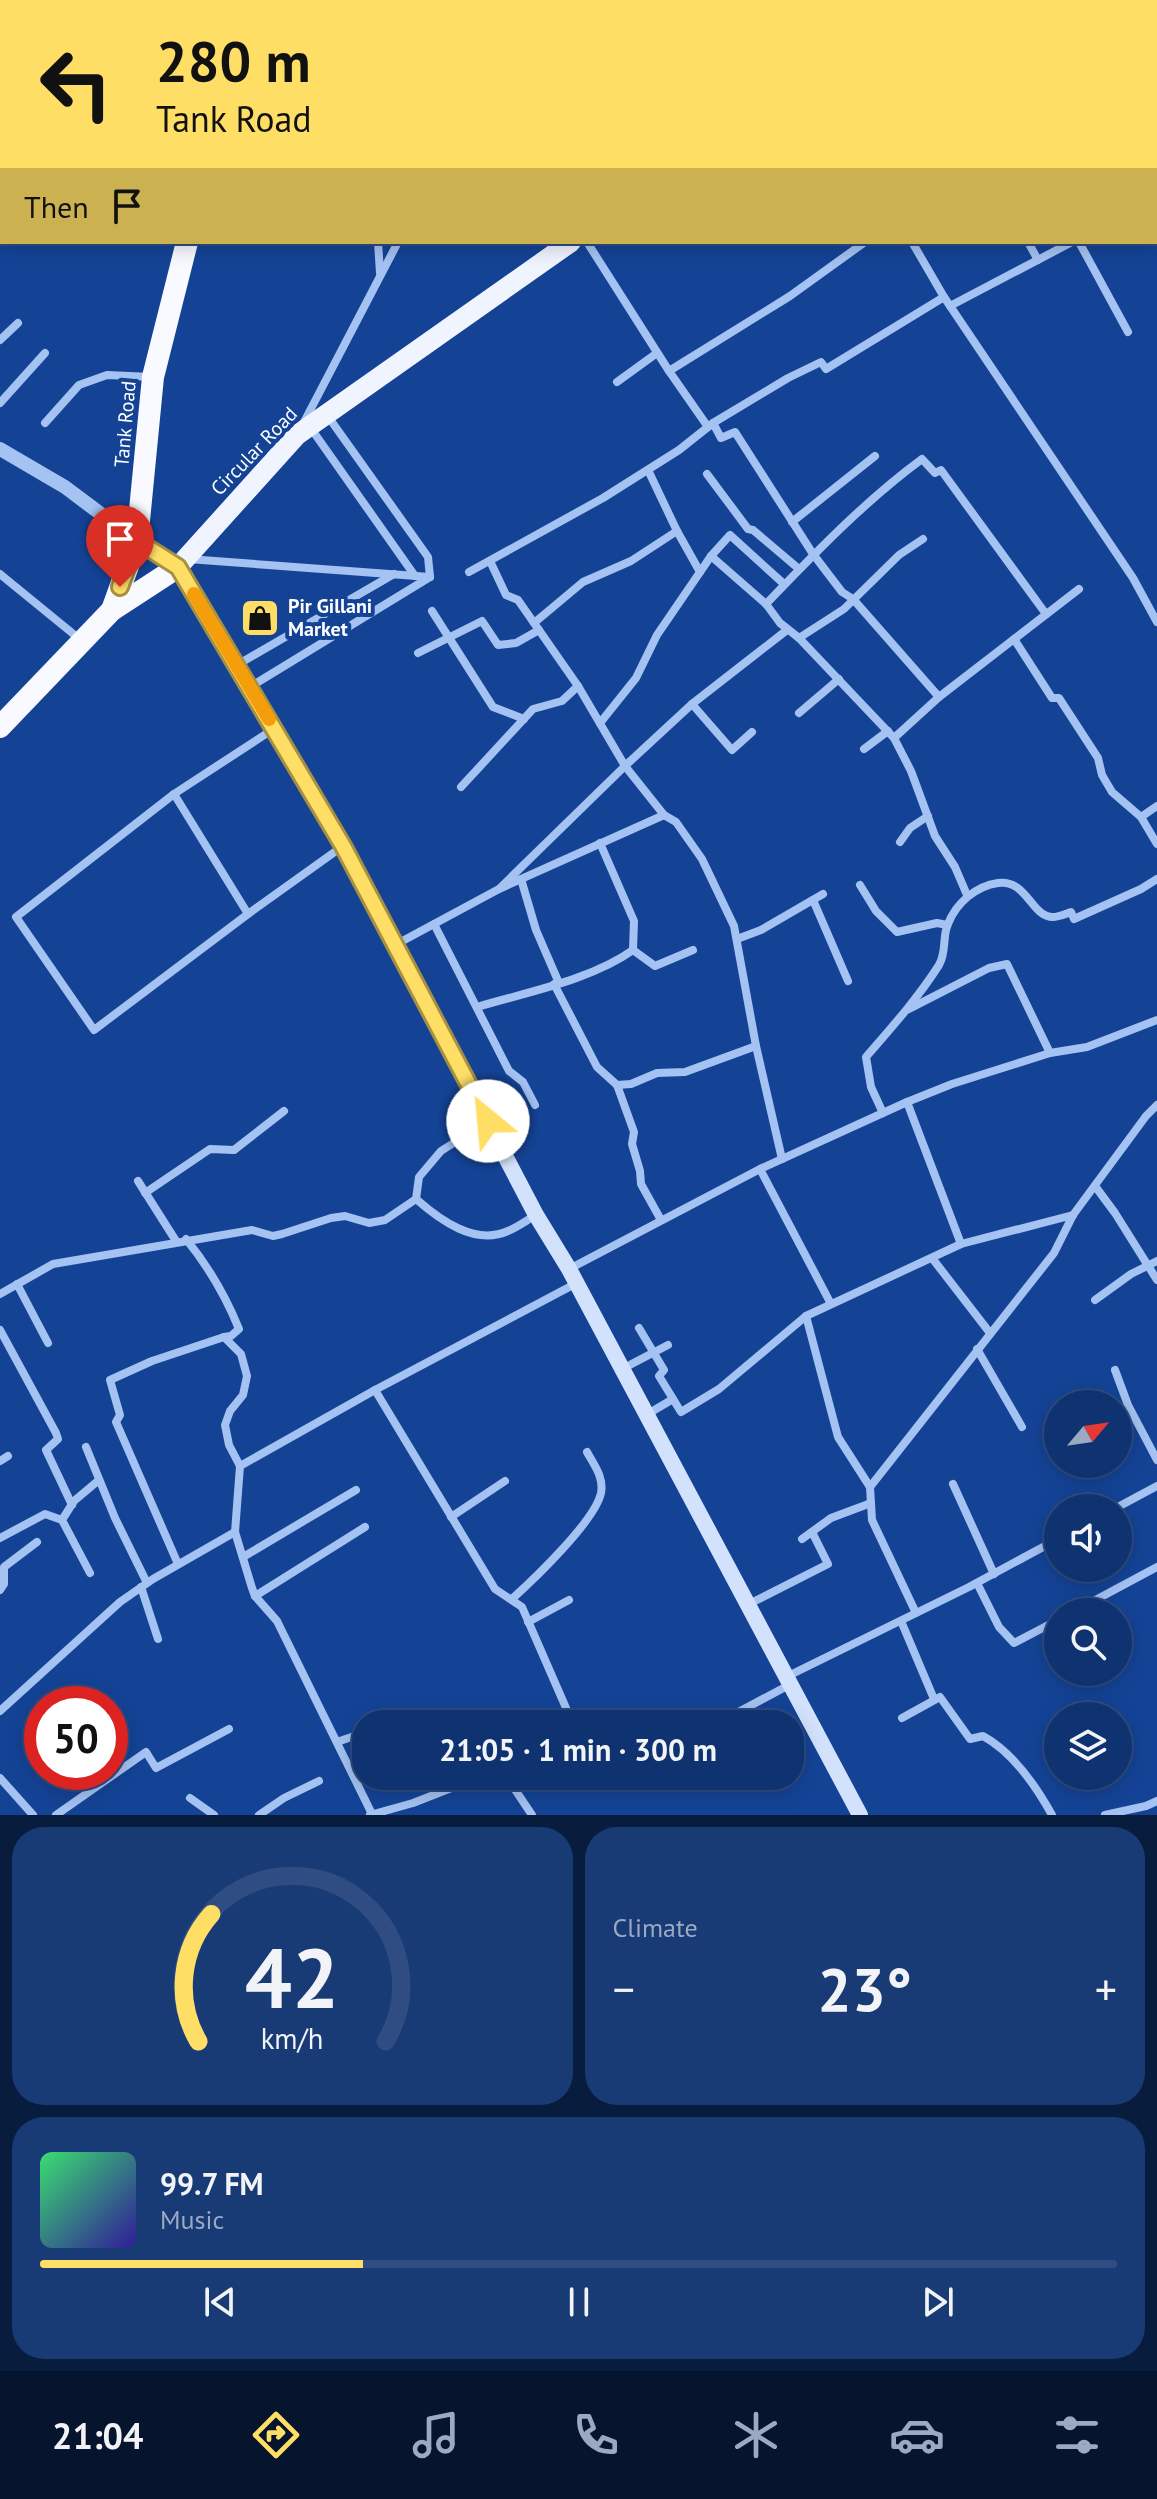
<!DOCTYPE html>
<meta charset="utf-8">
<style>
body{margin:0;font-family:"PT Sans",sans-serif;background:#183a75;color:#f1f3f6;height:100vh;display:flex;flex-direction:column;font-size:30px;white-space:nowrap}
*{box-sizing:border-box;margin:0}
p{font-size:26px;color:#9baac3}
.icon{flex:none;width:44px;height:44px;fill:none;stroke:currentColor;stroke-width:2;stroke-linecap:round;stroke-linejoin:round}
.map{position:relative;height:1815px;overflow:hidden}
.side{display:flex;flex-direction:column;gap:12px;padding:12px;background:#081c3e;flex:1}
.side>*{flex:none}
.guide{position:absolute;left:0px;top:0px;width:1158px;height:244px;box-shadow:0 4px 20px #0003,0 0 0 2px #2f4d83;background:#ffde66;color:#111;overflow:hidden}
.needle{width:52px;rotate:61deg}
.fabs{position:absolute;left:1044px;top:1390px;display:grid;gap:16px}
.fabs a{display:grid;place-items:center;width:88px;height:88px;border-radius:50%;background:#0f3270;box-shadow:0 4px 20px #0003,0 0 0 2px #2f4d83;font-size:40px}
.speed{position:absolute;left:24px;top:1686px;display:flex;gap:16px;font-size:40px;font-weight:700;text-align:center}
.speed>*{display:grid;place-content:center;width:104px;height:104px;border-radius:50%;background:#0f3270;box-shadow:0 4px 20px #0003,0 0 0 2px #2f4d83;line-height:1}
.speed .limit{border:12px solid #d22;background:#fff;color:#111}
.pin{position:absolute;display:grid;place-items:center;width:68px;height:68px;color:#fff;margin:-82px -34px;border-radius:50% 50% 50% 0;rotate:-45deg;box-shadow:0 0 8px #0007}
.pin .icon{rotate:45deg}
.me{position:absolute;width:88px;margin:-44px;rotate:332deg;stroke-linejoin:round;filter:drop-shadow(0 0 6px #0008)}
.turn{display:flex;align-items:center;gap:28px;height:168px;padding:0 24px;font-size:36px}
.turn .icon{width:104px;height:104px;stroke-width:2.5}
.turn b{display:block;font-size:56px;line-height:68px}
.then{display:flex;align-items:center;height:76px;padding:0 24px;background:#0003;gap:16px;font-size:30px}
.big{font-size:60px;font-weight:700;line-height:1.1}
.side .widget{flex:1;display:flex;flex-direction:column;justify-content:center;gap:12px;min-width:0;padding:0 28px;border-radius:32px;background:#183a75}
.side .dial{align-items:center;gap:0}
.dial svg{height:208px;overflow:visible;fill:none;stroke:#2f4d83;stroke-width:7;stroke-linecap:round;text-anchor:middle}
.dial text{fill:#f1f3f6;stroke:none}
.song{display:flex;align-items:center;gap:24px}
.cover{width:96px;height:96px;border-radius:12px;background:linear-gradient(135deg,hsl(140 70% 55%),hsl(250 70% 35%))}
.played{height:8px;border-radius:4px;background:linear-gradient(90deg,#ffde66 30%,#2f4d83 30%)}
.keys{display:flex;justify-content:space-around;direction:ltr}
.heat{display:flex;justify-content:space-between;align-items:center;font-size:44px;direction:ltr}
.side .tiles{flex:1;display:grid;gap:12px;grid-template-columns:1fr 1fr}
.widget:last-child{grid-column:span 2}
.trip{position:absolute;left:352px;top:1710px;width:452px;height:80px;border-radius:32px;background:#0f3270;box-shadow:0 4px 20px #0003,0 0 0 2px #2f4d83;font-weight:700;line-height:80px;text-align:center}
.dock{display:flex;height:128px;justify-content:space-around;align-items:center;background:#06142d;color:#9baac3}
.dock .icon{width:56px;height:56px}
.dock .on{color:#ffde66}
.dock b{font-size:36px;color:#f1f3f6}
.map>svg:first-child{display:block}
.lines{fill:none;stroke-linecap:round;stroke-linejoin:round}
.minor{stroke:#a4c2f2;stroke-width:8}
.tertiary{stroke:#a4c2f2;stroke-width:14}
.secondary{stroke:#d3e2fc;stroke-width:16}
.primary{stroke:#f0f4ff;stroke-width:20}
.trunk{stroke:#f8faff;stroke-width:22}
.route-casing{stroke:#a69042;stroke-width:20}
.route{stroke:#ffde66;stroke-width:14}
.slow{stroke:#f59e0b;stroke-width:14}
.labels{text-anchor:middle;stroke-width:8;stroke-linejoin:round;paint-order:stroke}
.street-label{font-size:20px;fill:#fff;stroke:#144396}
.poi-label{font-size:20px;font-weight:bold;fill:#fff;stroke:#144396;text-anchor:start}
</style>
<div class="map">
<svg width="1157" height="1815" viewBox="0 0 1157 1815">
<rect width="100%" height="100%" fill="#144396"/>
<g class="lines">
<g class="minor">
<polyline points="349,0 349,2"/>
<polyline points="1082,0 1083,2"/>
<polyline points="1137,0 1138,2"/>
<polyline points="538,2 539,0"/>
<polyline points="1156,44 1157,47"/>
<polyline points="1156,198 1157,197"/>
<polyline points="0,202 2,200"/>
<polyline points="378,242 380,273"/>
<polyline points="587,242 669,371 708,427"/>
<polyline points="912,242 944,297 1133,578 1157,622"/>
<polyline points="1028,242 1038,260"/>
<polyline points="1079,242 1128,332"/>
<polyline points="950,306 1072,242"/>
<polyline points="0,340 18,323"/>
<polyline points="669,371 790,296 865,242"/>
<polyline points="617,382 657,353"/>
<polyline points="0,403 45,353"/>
<polyline points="327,415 428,557 430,577"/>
<polyline points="45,423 79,385 107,375 152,377"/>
<polyline points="713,423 721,438 735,432 813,554 842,592 853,599 939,697"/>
<polyline points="303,424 398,242"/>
<polyline points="310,427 415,576"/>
<polyline points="648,470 677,531 700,572"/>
<polyline points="707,474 748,529 753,530 799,569"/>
<polyline points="792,522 875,456"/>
<polyline points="711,556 766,604 780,623 799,638 894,738 911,771 935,836 955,867 967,895"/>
<polyline points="188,559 430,577"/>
<polyline points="490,561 506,595 518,600 578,686 625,766 664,815 676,822 702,859 734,926 756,1046 782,1159"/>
<polyline points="469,572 603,498 679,450 713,423 788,378 821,362 826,369 944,297"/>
<polyline points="0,574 82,641"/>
<path d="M766 604C815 553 865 501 922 459L935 473 941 470 1046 614"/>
<polyline points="432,611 493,707 524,719"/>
<polyline points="534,623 583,582 631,561 677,531"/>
<polyline points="799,638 844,609 899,555 923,539"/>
<polyline points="1014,639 1052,698 1059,698 1098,758 1102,775 1112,792 1141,817 1157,844"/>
<polyline points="418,653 482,621 498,645 516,643 539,630"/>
<polyline points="237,665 394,574"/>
<polyline points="250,687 430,577"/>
<polyline points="692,704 732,750 752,732"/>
<polyline points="799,713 839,679"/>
<polyline points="600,723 636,678 657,635 711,556 730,535 784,584"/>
<polyline points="275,728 174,794 16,917 94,1030 248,914 343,846"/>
<polyline points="894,738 939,697 1079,589"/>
<polyline points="864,749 888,731"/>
<polyline points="461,787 533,709 562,701 578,686"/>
<polyline points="174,794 248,914"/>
<polyline points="1141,817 1157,806"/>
<polyline points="900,842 910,828 928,816"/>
<polyline points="600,843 634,921 633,950"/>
<polyline points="521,879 536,930 559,983"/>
<polyline points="860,885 876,911 897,932 937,923 947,925"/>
<polyline points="499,889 625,766 692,704 787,630"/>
<polyline points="813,900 848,981"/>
<polyline points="434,924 509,1071 523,1082 535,1105"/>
<polyline points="737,939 761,930 823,894"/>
<polyline points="395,945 499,889 664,815"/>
<polyline points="633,950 655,966 693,950"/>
<polyline points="554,984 597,1067 617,1085 634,1132 632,1144 640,1171 641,1184 661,1220"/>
<path d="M477 1007C527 992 591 980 633 950"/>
<polyline points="909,1009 989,968 1007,964 1050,1053"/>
<polyline points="617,1085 631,1084 657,1073 685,1072 756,1046"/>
<polyline points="907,1102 961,1244"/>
<path d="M883 1113 871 1087 866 1057C892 1027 918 998 939 965 947 951 942 937 948 924 956 903 976 886 998 883 1027 879 1031 917 1053 917 1058 917 1065 914 1071 912L1074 919 1141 889 1157 879"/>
<polyline points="760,1169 831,1304"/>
<polyline points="138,1181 176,1241"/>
<polyline points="1095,1186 1115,1213 1157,1280"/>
<polyline points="145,1193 210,1149 234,1150 284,1111"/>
<path d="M416 1199C440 1220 475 1246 508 1231 518 1227 527 1220 536 1215"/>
<path d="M186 1239C208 1266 226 1297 239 1329L231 1336 224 1337 241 1354 247 1376 243 1395 230 1411 225 1425 229 1445 240 1466 235 1532 252 1588 255 1596 277 1621 372 1814"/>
<polyline points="932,1258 990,1333"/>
<polyline points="569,1269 760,1169 907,1102 952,1084 1050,1053 1087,1047 1157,1020"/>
<polyline points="17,1284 48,1343"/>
<polyline points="0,1294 53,1264 252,1230 273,1236 282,1234 331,1218 345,1216 369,1223 385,1220 416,1199 419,1177 441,1151 488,1121"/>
<polyline points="1095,1300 1131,1274 1157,1261"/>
<polyline points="806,1316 838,1437 870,1487 872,1520 916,1613"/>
<polyline points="639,1328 664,1370 659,1376 681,1412 719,1389 806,1316 961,1244 1073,1215"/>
<polyline points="0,1330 56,1433 58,1439 46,1450 72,1505"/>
<polyline points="977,1349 1022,1427"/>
<polyline points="622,1369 668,1345"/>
<polyline points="1115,1370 1128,1405 1157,1460"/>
<polyline points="375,1390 495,1589 522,1607 573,1724"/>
<polyline points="646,1415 673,1399"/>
<polyline points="86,1447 115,1518 147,1583"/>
<polyline points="0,1461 8,1456"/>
<polyline points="240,1466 375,1390 575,1284"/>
<polyline points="953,1484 994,1574"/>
<polyline points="870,1487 1054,1253 1073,1215 1146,1116 1157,1105"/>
<polyline points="1116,1508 1157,1486"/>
<polyline points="451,1517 505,1481"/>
<polyline points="0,1538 45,1514 62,1520"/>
<polyline points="802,1539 831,1518 871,1503"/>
<polyline points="243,1557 356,1490"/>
<polyline points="178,1564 116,1422 120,1415 110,1380 152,1361 224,1337"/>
<polyline points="90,1573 62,1520 74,1501 99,1480"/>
<polyline points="977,1583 999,1627 1014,1643 1058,1620"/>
<polyline points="141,1587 158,1639"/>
<polyline points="0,1590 4,1584 4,1567 37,1542"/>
<polyline points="255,1596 365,1527"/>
<path d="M512 1599C534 1579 595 1521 601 1493 604 1477 594 1465 587 1452"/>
<polyline points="749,1604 828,1564 812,1532"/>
<polyline points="1073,1612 1157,1567"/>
<polyline points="901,1621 934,1699"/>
<polyline points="528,1622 569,1600"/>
<polyline points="788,1676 969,1587 1058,1539"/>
<polyline points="0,1711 120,1602 153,1579 235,1532"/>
<path d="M902 1718 940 1697 970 1739 983 1736C1012 1752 1036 1786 1052 1815"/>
<polyline points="389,1724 434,1712"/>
<polyline points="716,1724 791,1684"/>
<polyline points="337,1742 366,1732"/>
<polyline points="506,1776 532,1815"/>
<polyline points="0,1778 33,1815"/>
<polyline points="190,1798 214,1815"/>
<polyline points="56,1815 146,1752 156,1768 229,1729"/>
<polyline points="259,1815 284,1798 319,1781"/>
<polyline points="370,1815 413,1803 482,1776"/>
<polyline points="1105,1815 1146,1806 1157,1801"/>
</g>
<polyline class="tertiary" points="0,449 65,487 137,541 178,567"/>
<polyline class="secondary" points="178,567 343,846 536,1215 569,1269 860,1815"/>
<g class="primary">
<polyline points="979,2 982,0"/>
<polyline points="178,567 297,435 571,242"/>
</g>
<g class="trunk">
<polyline points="247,2 248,0"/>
<polyline points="112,610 137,541 153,377 187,242"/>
<polyline points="0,727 112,610 178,567"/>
</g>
</g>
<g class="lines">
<defs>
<polyline id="route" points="120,587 137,541 178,567 343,846 488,1121"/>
</defs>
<use href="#route" class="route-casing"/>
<use href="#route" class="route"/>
<polyline class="slow" points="194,594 269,719"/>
</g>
<defs>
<symbol id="shop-square" viewBox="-11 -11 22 22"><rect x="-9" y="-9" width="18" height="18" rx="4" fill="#ffde66" stroke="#144396"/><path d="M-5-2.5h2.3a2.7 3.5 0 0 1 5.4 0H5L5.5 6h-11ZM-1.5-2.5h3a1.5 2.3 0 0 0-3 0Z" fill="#111"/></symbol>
</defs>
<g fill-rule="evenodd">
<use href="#shop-square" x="238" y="596" width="44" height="44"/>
</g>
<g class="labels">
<g class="street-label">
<text transform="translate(125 424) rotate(-85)" y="7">Tank Road</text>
<text transform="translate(254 451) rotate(-46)" y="7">Circular Road</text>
</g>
<g class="poi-label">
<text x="288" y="613">Pir Gillani<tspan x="288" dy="23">Market</tspan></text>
</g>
</g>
</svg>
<div class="fabs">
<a><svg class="needle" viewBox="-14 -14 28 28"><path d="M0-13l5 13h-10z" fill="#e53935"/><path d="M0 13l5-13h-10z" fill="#9baac3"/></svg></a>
<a><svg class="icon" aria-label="sound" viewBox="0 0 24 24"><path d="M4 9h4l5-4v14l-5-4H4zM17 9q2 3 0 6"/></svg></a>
<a><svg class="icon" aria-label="search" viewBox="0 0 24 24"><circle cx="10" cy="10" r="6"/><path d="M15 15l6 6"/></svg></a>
<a><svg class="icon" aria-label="layers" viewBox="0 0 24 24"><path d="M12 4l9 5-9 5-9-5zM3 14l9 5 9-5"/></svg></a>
</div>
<div class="speed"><div class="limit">50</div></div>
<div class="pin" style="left:120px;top:587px;background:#d93025"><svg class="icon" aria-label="arrive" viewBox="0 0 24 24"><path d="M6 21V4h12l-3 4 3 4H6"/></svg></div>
<svg class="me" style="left:488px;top:1121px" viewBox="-20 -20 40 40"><circle r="19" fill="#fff"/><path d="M0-13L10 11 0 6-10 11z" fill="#ffde66"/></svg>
<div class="trip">21:05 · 1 min · 300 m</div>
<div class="guide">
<div class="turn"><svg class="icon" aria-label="left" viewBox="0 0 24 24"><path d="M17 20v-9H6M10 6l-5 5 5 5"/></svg><div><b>280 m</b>Tank Road</div></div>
<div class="then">Then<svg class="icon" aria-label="arrive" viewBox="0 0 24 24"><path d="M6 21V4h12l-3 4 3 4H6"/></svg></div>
</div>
</div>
<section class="side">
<div class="tiles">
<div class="widget dial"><svg viewBox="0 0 100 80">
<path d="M14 69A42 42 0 1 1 86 69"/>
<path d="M14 69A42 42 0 0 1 19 20" stroke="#ffde66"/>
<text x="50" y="56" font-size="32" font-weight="700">42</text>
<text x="50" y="72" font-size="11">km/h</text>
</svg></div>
<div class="widget"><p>Climate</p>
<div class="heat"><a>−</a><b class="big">23°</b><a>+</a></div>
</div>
<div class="widget">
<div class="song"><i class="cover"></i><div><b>99.7 FM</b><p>Music</p></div></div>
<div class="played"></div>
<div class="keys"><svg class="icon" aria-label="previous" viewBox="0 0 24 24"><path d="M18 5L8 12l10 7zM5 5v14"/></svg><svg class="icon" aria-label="pause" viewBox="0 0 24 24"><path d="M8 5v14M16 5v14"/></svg><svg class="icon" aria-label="next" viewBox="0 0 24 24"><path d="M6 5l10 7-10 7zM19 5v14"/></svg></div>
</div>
</div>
</section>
<nav class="dock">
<b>21:04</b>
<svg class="icon on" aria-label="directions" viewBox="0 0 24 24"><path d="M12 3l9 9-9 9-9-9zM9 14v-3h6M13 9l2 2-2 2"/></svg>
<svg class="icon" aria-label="music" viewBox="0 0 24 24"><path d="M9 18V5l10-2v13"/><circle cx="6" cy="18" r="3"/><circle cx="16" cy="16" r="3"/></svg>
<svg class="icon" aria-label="phone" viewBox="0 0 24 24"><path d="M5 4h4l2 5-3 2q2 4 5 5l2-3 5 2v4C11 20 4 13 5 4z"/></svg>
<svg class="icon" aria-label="climate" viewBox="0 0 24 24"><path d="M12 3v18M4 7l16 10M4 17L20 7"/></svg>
<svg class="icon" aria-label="car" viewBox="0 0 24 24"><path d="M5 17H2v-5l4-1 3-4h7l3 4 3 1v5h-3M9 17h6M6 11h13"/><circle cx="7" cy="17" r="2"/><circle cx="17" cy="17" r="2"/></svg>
<svg class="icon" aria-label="filters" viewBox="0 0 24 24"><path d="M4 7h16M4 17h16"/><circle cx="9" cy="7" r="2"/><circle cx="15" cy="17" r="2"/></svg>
</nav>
